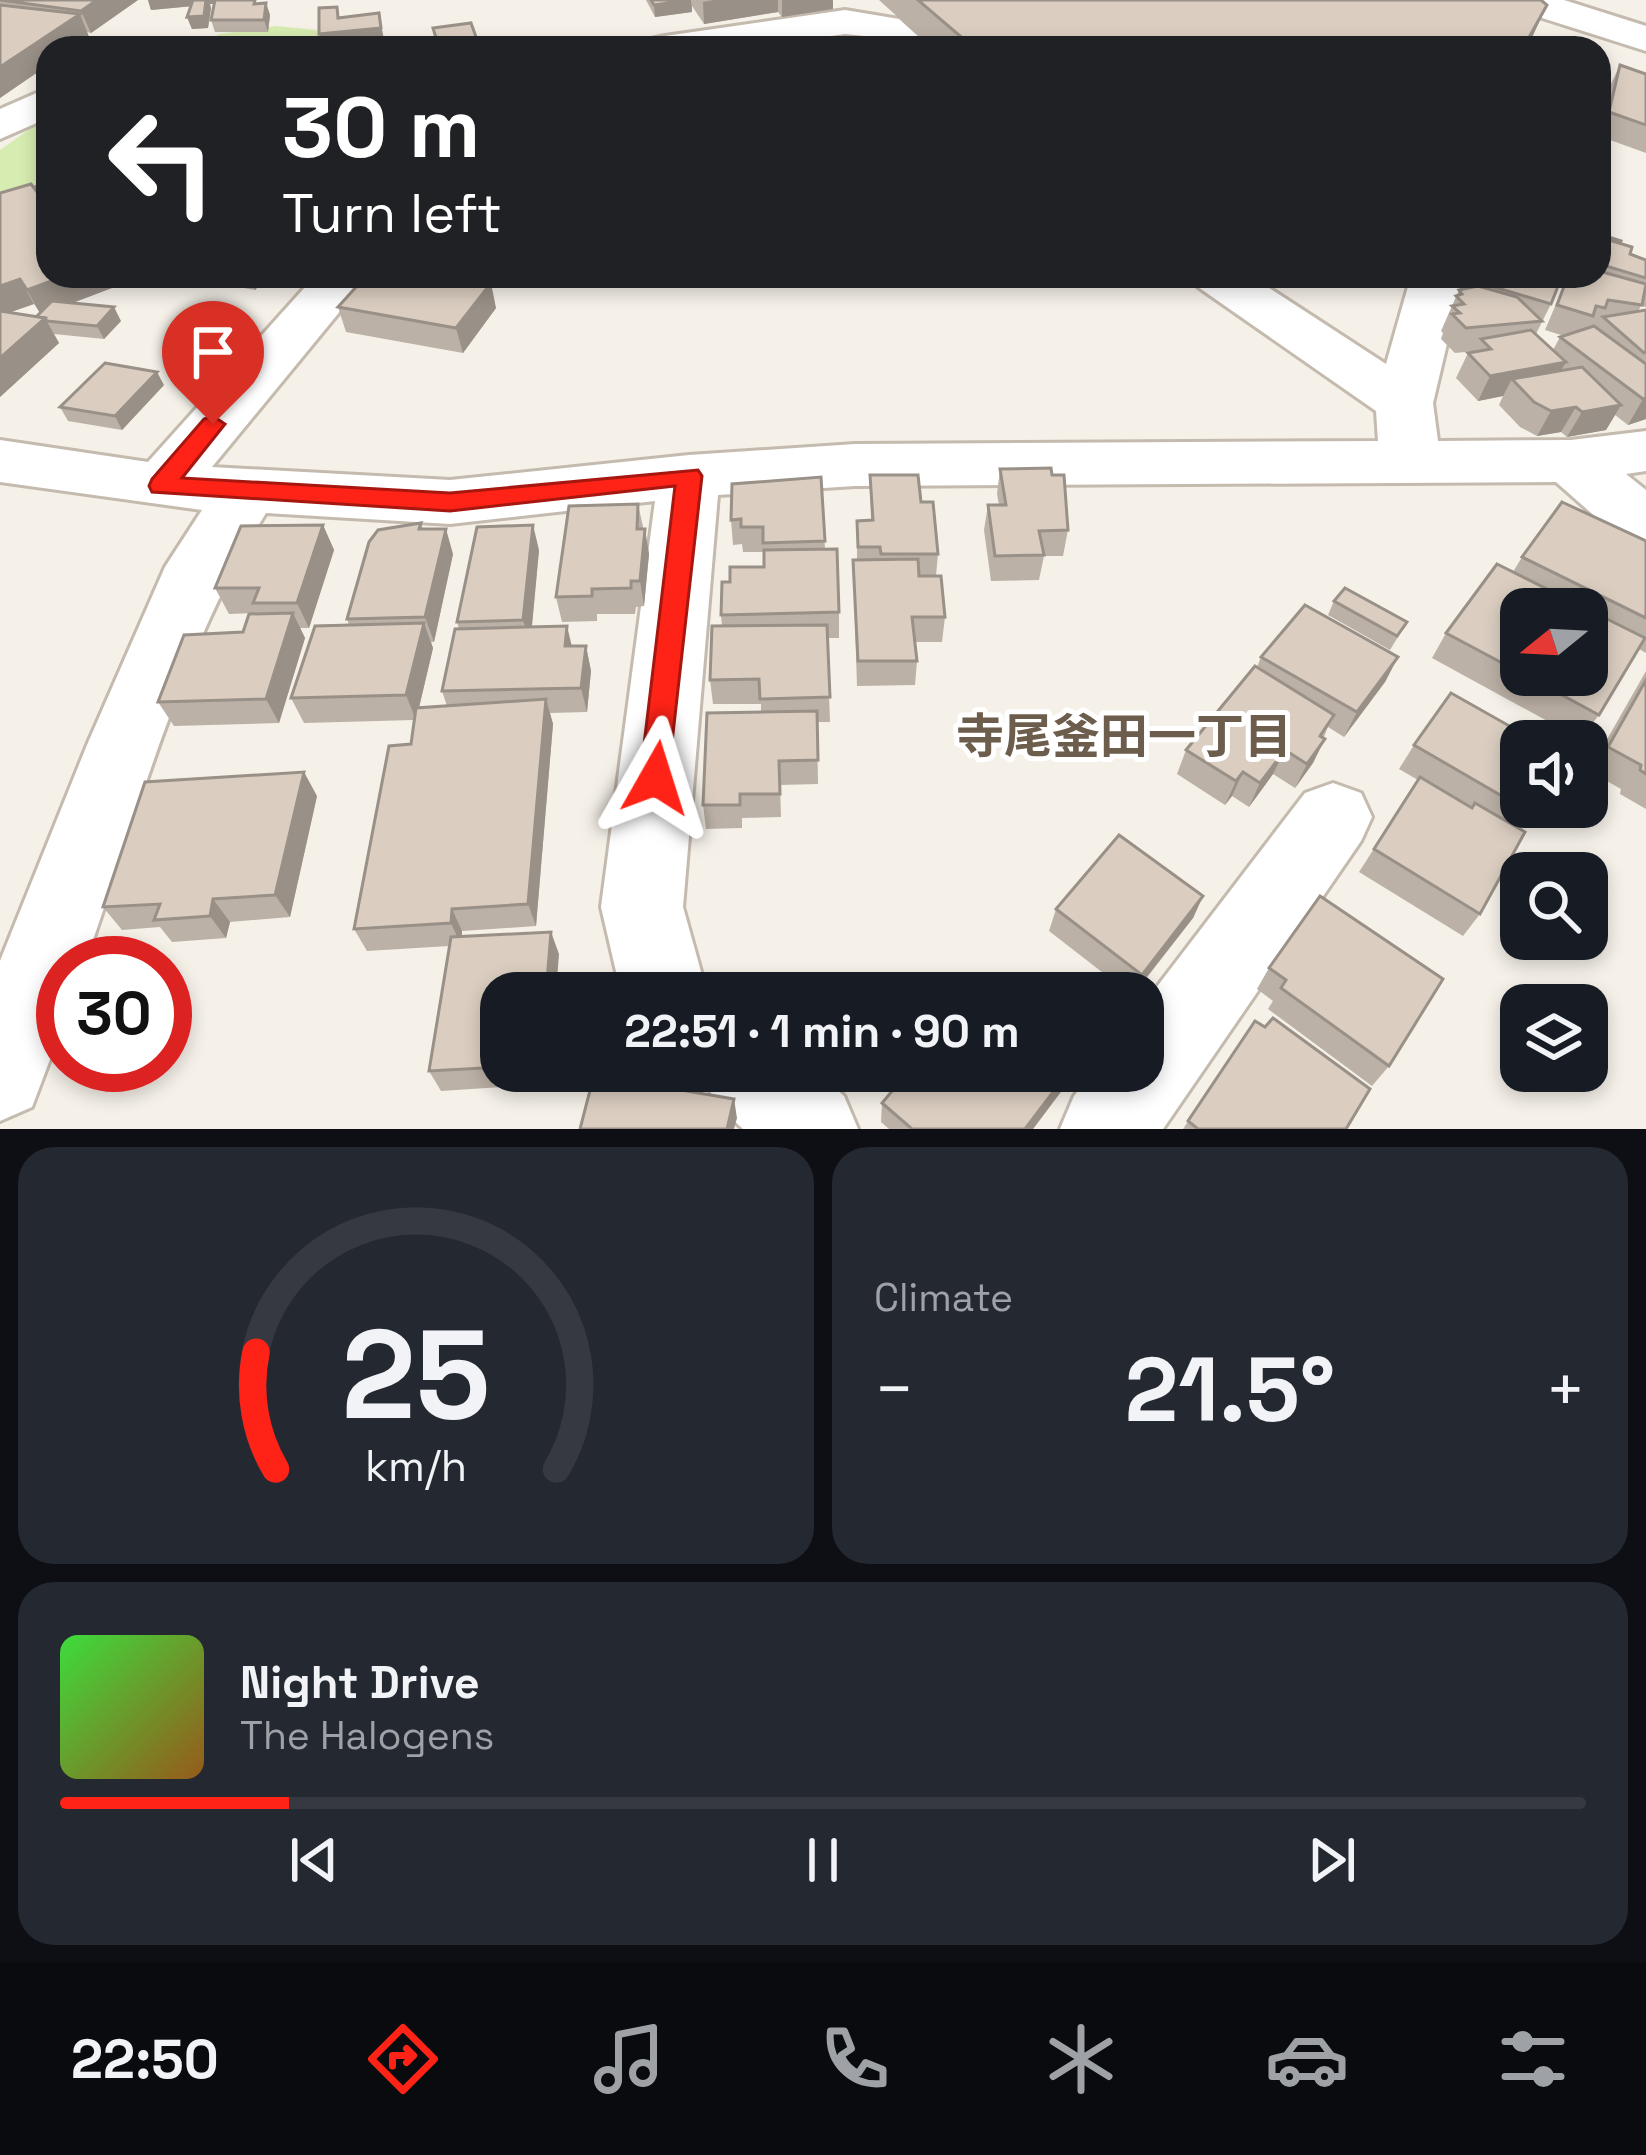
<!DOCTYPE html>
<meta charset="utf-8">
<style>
body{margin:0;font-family:"Space Grotesk","Noto Sans JP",sans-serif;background:#242831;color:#f1f3f6;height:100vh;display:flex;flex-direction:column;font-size:45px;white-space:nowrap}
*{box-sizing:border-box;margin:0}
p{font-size:39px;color:#9ea1a6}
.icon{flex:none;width:66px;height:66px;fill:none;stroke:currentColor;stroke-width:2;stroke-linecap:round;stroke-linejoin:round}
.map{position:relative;height:1129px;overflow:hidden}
.panel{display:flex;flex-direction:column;gap:18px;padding:18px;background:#0d0f14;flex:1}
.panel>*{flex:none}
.hud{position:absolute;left:36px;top:36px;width:1575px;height:252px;border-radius:36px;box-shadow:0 6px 18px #0003;background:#202124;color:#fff;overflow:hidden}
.needle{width:78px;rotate:252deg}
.controls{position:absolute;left:1500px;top:588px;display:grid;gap:24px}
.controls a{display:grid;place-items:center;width:108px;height:108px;border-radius:24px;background:#171b24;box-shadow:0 6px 18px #0003;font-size:60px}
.speed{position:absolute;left:36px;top:936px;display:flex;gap:24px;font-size:60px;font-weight:700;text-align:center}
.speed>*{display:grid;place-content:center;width:156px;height:156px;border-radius:50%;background:#171b24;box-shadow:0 6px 18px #0003;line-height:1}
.speed .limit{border:18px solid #d22;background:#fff;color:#111}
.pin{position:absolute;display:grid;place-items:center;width:102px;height:102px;color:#fff;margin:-123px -51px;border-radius:50% 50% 50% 0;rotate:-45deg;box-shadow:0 0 12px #0007}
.pin .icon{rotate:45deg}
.me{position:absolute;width:132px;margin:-66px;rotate:6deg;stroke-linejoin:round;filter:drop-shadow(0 0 9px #0008)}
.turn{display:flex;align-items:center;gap:42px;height:252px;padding:0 48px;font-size:54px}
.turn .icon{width:156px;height:156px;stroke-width:2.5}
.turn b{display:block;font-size:84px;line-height:102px}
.big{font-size:90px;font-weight:700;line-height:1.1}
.panel .card{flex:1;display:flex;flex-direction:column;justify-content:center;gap:18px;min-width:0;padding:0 42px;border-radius:36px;background:#242831}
.panel .dial{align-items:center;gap:0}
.dial svg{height:312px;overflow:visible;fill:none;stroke:#363941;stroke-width:7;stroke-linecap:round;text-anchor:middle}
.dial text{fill:#f1f3f6;stroke:none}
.song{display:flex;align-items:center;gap:36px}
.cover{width:144px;height:144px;border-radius:18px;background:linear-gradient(135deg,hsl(120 70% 55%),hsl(30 70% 35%))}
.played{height:12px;border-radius:6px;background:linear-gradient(90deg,#ff2317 15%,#363941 15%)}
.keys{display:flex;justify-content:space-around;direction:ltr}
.heat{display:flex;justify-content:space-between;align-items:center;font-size:66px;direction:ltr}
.panel .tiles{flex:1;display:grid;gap:18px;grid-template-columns:1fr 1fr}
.card:last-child{grid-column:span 2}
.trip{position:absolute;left:480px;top:972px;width:684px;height:120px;border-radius:36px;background:#171b24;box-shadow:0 6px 18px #0003;font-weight:700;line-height:120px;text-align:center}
.dock{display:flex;height:192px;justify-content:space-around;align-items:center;background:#090b0e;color:#9ea1a6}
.dock .icon{width:84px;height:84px}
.dock .active{color:#ff2317}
.dock b{font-size:54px;color:#f1f3f6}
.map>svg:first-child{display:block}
.green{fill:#d7ecb0}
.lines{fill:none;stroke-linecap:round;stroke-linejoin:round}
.minor-casing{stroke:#c5baae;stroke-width:6}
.minor{fill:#fff;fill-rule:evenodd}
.wall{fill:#bcb1a6;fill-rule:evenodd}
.shaded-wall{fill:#999087}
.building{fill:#dbcec1;stroke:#999087;stroke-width:3}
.route{fill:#ff2317;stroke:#a6170f;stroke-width:3}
.labels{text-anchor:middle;stroke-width:10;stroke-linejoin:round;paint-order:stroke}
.neighbourhood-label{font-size:48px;font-weight:bold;fill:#6d5d4d;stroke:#fff}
</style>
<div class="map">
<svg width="1646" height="1129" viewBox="0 0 1646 1129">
<rect width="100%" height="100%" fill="#f5f1e9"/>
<g class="green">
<polygon points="276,26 366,35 385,48 189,48 220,34"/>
<polygon points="48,116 48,207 0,233 0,150"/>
</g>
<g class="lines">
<defs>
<g id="minor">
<polygon points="1506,0 1564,0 1646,26 1646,51 1511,8"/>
<polygon points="845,10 899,19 931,48 886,48 873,37 845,34 748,48 645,48 651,39 665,36"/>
<polygon points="48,88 48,118 0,139 0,109"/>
<path d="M315 276H369L212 467 450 480 689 455 855 444 1378 441 1376 411 1198 287 1190 276H1251L1386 364 1411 276H1463L1433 403 1438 441 1571 440 1646 431V471L1626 474 1646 490V548L1623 541 1556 482 855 486 718 495 683 907 707 993H621L601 907 655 501 450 524 266 513C181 649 138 813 85 963H63V1025L32 1107 0 1121V961L87 745 165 567 202 510 0 482V440L148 462Z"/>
<polygon points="1333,783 1361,793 1372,817 1361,841 1163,1129 1060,1129 1074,1096 1093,1071 1143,1071 1143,1005 1305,793"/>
<polygon points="702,1071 816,1071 844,1096 858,1129 743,1129 715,1103"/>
</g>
</defs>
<use href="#minor" class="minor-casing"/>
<use href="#minor" class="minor"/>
</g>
<g class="wall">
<polygon points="0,0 138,0 91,33 87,32 89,37 0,98"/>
<polygon points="148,0 266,3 270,15 268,32 215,32 211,20 214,4 210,4 211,8 208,28 192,29 187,17 191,6 151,10"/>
<polygon points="646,0 833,0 833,9 782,17 778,12 704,24 692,6 692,12 655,17"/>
<polygon points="879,0 1541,0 1547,5 1527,48 932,48"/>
<polygon points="1620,65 1646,74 1646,153 1599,136 1599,128 1609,88"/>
<path d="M34 188 48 192V276L125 283 72 303 121 321 104 339 54 334 59 343 0 397V193ZM34 304 40 313 36 317 9 312Z"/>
<polygon points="1599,234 1620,243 1630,254 1646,260 1646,307 1641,306 1638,311 1646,310 1646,419 1628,425 1615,415 1606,430 1567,437 1561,432 1537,436 1520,427 1499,405 1503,396 1478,401 1456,378 1468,353 1476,351 1455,353 1441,339 1443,333 1441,331 1459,290 1479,287 1485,276 1551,304 1536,334 1553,350 1560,337 1564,336 1545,330 1565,283 1561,282 1563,276 1599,276"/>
<polygon points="197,276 268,276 255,290 199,280"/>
<polygon points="1257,276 1404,276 1269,283"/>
<polygon points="338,307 496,308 463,353 346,332"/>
<polygon points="164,385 122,430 68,421 60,407"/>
<polygon points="1000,469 1068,530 1063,556 1044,556 1039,580 991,581 984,530 988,505 999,505 997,494"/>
<polygon points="870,475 938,554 936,576 945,617 942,642 915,642 917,661 915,685 857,686 853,560 857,560 857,521 871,520"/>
<polygon points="821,477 825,549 839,612 839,638 827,638 830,722 817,722 818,784 780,785 781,817 742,818 742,828 706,829 703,805 761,712 761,704 713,704 710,680 722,626 721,615 730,582 764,567 763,552 743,552 742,544 733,545 731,520"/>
<polygon points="638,504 649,554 644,606 636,607 635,614 597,614 597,621 562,622 556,597"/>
<polygon points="421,523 423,529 453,554 434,642 431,642 433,648 419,708 447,706 442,691 459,629 457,622 539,550 532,627 572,646 586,646 591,671 587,712 550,713 553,724 536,926 462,931 462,937 559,954 501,993 501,1071 549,1071 548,1084 441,1091 429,1071 449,946 367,951 354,929 411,744 414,720 304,723 291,698 349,625 347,619"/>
<polygon points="323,525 334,550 309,628 300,628 305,638 279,723 174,726 158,702 243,632 258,613 229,614 215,588"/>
<path d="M1646 541V653L1639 649 1599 715 1580 739 1432 658 1446 633 1513 572 1522 557ZM1521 609 1587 675H1521Z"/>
<polygon points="1334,601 1407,622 1390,650 1328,615"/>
<polygon points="1261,657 1398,657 1385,682 1344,737 1328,727 1313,763 1295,788 1273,774 1249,807 1232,796 1225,805 1177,774 1186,750 1257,667"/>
<polygon points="1646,671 1646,809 1620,794 1621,789 1589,771"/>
<polygon points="1414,745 1533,814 1521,829 1480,914 1463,936 1359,872 1418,780 1399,769"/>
<polygon points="317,796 290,917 230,922 226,938 172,942 160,927 122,930 103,907"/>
<polygon points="1203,896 1193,918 1135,993 1129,993 1049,931 1056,909"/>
<polygon points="1269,968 1443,979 1389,1066 1372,1086 1268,1009 1273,1001 1257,989"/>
<polygon points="1255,1021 1346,1129 1183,1129"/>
<polygon points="1063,1089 1033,1129 889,1129 881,1122 882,1103"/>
</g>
<g class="shaded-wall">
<polygon points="97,0 138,0 91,33 81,11"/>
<polygon points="148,0 216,0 216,4 210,4 211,8 208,28 192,29 187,17 205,5 151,10"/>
<polygon points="691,0 692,12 655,17 654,5"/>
<polygon points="714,0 778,0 778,12 704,24 703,2"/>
<polygon points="782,0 833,0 833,9 782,17"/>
<polygon points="266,3 270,15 268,32 264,20"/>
<polygon points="1547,5 1527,48 1523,48"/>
<polygon points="379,13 384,40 323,47 319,34"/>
<polygon points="80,14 89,37 73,48 48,48 48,65 0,98 0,67"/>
<polygon points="65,276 122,276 125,283 41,315 27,290"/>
<polygon points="250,276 268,276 255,290"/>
<polygon points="20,279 34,304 0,316 0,286"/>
<polygon points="491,283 496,308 463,353 456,328"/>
<polygon points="114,307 121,321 104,339 97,326"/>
<polygon points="45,318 59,343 0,397 0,358"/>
<polygon points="1566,362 1552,387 1512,379 1503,396 1478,401 1490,376"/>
<polygon points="157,372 164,385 122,430 115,416"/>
<polygon points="1646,398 1646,419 1628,425 1643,399"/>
<polygon points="1621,405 1606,430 1567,437 1582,412"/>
<polygon points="1576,407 1561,432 1537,436 1551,411"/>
<polygon points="323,525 334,550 309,628 297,603"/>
<polygon points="533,525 539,550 530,645 523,620"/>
<polygon points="446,529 453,554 434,642 425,617"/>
<polygon points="645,529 649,554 644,606 640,581"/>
<polygon points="293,613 305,638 279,723 266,699"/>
<polygon points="424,623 433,648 416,720 406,695"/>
<polygon points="567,626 573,651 565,646"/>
<polygon points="586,646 591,671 587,712 581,688"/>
<polygon points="1398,657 1385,682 1344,737 1357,712"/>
<polygon points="546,699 553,724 536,926 528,904"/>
<polygon points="1325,739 1313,763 1295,788 1307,764"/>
<polygon points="1285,750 1273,774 1249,807 1260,783"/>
<polygon points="304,772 317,796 290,917 275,895"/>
<polygon points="1243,772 1232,796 1225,805 1236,781"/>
<polygon points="1203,896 1193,918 1134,993 1142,975"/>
<polygon points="213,899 230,922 226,938 210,916"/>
<polygon points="452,909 462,931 461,945 451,923"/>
<polygon points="551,932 559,954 556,993 546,993"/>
<polygon points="691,1071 695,1071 697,1082 691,1111 687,1091"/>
<polygon points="1069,1071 1063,1089 1033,1129 1025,1129"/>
<polygon points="734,1099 737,1118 734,1129 727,1129"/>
</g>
<g class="building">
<polygon points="0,0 97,0 81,11"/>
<polygon points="193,0 206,0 204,16 187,17"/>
<polygon points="215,0 255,0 254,4 266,3 264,20 211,20"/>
<polygon points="651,0 690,0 654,5"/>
<polygon points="918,0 1541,0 1547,5 1523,48 974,48"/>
<polygon points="0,5 80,14 0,67"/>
<polygon points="337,7 338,18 379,13 381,28 319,34 319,8"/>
<polygon points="471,23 480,48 439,48 433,28"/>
<polygon points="1620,65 1646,74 1646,125 1609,112"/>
<polygon points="48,178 48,192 35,189 34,188"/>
<polygon points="31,184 44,201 48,199 48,276 65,276 27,290 20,279 0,286 0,193"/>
<polygon points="1599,234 1621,241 1620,243 1599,237"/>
<polygon points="1599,237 1632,247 1630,254 1646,260 1646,278 1599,264"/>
<polygon points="1599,271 1646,284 1642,305 1608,300 1605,308 1596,306 1593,316 1557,305 1566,281 1571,282 1574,276 1599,276"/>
<polygon points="366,276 448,276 491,283 456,328 338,307"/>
<polygon points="1485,276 1562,276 1551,304 1481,283"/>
<polygon points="1478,286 1517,297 1542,321 1466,328 1452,314 1460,313 1452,306 1464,304 1456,296 1462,294 1459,290"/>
<polygon points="52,301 114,307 97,326 47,321 45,318 36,317"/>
<polygon points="1646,310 1646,352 1644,353 1603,317"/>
<polygon points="0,311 45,318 0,358"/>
<polygon points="1594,326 1646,364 1646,398 1643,399 1560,337"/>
<polygon points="1531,330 1566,362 1490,376 1468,353 1491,349 1481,339"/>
<polygon points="105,363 157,372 115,416 60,407"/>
<polygon points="1582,367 1621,405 1582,412 1576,407 1551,411 1534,402 1512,379"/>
<polygon points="1051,468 1052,475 1064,475 1068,530 1039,531 1044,555 995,556 988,505 1006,505 1000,469"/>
<polygon points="870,475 918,475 921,502 933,502 938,554 881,554 880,547 858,547 857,521 873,520"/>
<polygon points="821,477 825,541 763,543 763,527 741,527 741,519 731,520 732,484"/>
<polygon points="1562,502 1646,541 1646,618 1522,557"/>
<polygon points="638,504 637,529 645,529 640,581 631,581 631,588 592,589 592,596 556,597 569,506"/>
<polygon points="421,523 419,529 446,529 425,617 347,619 369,542 378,530"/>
<polygon points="323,525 297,603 253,603 259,588 215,588 241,526"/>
<polygon points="533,525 523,620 457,622 477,527"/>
<polygon points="837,549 839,612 721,615 722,582 730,582 730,567 764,567 764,550"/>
<polygon points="918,559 919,576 941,576 945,617 912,617 917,661 858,661 853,560"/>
<polygon points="1497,564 1587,609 1521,609 1521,673 1446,633"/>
<polygon points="1345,588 1407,622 1397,636 1334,601"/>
<polygon points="1305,605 1398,657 1357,712 1261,657"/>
<polygon points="1587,609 1645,638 1599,715 1525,675 1587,675"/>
<polygon points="293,613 266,699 158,702 184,635 243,632 249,614"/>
<polygon points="424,623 406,695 291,698 315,626"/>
<polygon points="827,625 830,697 760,699 759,679 710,680 712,626"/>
<polygon points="567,626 565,646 586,646 581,688 442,691 455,629"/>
<polygon points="1255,666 1334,715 1320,736 1325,739 1307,764 1285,750 1260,783 1243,772 1236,781 1186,750"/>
<polygon points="1646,680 1646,774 1640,770 1641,765 1608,747"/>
<polygon points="1451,693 1536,741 1521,741 1521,807 1537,807 1533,814 1414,745"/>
<polygon points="546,699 528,904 452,909 451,923 354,929 389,746 411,744 416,708"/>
<polygon points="817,711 818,760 779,761 780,794 740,794 740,805 703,805 707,713"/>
<polygon points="304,772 275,895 213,899 210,916 154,920 160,904 103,907 145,782"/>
<polygon points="1420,777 1472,808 1475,803 1525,832 1480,914 1374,849"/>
<polygon points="1119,835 1203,896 1142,975 1056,909"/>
<polygon points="1320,896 1443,979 1389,1066 1281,988 1286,980 1269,968"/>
<polygon points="551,932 546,993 501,993 501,1067 429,1071 451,937"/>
<polygon points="1273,1018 1370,1089 1346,1129 1198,1129 1188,1121 1255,1021 1265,1027"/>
<polygon points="640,1071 691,1071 687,1091 734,1099 727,1129 580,1129 594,1075 637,1082"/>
<polygon points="909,1071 1069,1071 1025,1129 912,1129 882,1103"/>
</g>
<polygon class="route" points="213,416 225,424 182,478 450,493 698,470 702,476 667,787 656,791 645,787 640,778 675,486 450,511 152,492 149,486 152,479 204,419"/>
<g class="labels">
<g class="neighbourhood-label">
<text x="1124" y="753">寺尾釜田一丁目</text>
</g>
</g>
</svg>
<div class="controls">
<a><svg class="needle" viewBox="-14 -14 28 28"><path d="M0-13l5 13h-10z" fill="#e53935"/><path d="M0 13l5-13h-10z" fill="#9ea1a6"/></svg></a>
<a><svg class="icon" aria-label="sound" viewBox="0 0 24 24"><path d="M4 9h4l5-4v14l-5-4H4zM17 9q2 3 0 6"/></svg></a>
<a><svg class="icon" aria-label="search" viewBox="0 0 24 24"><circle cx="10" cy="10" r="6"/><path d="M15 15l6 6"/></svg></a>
<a><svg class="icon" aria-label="layers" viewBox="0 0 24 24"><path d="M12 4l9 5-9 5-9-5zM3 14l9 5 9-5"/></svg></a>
</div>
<div class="speed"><div class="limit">30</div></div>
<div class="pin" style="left:213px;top:424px;background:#d93025"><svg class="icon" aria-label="arrive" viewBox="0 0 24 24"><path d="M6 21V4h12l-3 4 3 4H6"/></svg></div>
<svg class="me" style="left:656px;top:778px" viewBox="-20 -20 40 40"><path d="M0-17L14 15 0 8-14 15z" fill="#ff2317" stroke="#fff" stroke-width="4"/></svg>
<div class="trip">22:51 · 1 min · 90 m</div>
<div class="hud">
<div class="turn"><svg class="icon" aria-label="left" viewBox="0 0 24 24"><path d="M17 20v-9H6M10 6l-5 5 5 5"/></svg><div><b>30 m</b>Turn left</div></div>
</div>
</div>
<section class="panel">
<div class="tiles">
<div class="card dial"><svg viewBox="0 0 100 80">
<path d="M14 69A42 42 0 1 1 86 69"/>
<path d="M14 69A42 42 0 0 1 9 39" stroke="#ff2317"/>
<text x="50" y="56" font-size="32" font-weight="700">25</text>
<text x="50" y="72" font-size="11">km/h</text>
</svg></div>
<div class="card"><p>Climate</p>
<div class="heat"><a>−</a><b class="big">21.5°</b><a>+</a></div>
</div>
<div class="card">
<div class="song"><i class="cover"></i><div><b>Night Drive</b><p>The Halogens</p></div></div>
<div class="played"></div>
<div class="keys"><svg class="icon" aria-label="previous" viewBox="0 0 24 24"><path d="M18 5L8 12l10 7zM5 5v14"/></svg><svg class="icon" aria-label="pause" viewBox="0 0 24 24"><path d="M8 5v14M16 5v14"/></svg><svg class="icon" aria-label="next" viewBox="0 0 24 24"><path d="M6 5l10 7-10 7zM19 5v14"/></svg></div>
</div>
</div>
</section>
<nav class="dock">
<b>22:50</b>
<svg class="icon active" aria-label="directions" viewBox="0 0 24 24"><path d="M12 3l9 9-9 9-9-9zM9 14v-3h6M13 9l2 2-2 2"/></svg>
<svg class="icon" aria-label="music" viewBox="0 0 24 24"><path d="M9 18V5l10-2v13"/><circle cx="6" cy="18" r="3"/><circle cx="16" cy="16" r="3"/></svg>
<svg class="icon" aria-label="phone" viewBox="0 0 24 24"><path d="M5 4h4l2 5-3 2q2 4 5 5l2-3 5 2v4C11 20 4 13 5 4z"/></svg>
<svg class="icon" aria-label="climate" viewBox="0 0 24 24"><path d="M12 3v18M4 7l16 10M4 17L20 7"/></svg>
<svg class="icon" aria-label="car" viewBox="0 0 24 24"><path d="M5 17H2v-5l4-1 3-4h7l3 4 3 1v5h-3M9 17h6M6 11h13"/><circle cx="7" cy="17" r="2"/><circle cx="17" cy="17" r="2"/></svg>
<svg class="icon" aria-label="filters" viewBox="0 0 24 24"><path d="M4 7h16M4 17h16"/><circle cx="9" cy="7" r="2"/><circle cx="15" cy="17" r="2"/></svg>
</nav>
